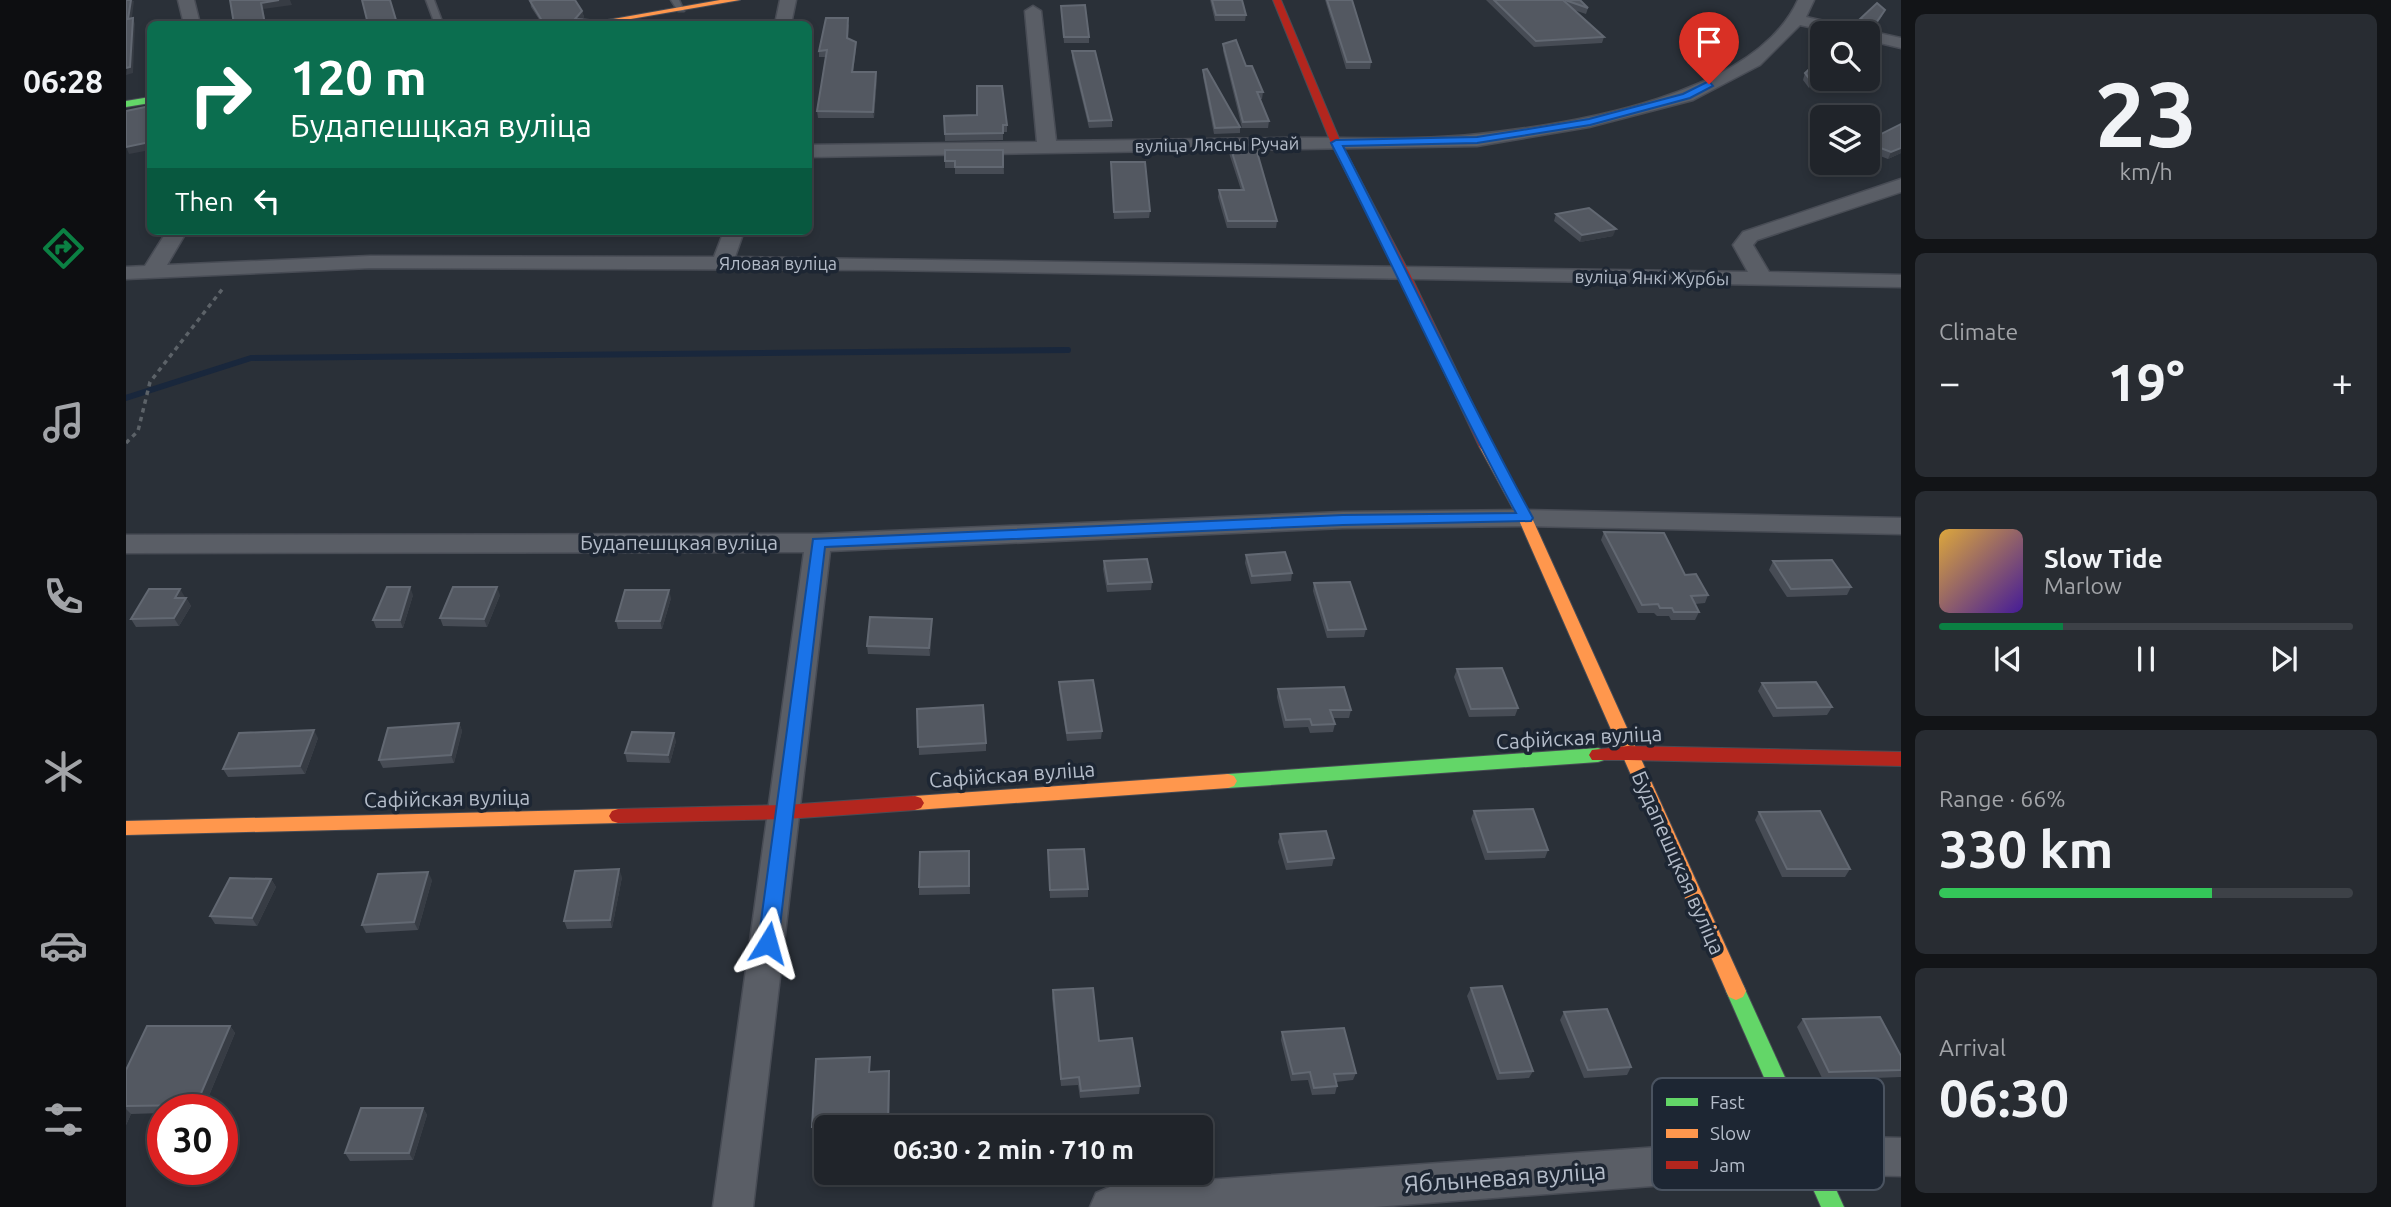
<!DOCTYPE html>
<meta charset="utf-8">
<style>
body{margin:0;font-family:Ubuntu,sans-serif;background:#282c32;color:#f1f3f6;height:100vh;display:flex;flex-direction:column;font-size:26px;white-space:nowrap}
*{box-sizing:border-box;margin:0}
p{font-size:23px;color:#a2a4a8}
.icon{flex:none;width:38px;height:38px;fill:none;stroke:currentColor;stroke-width:2;stroke-linecap:round;stroke-linejoin:round}
.map{position:relative;flex:1;overflow:hidden}
.details{display:flex;flex-direction:column;gap:14px;padding:14px;background:#121417;width:490px}
.details>*{flex:none}
.hud{position:absolute;left:21px;top:21px;width:665px;height:214px;border-radius:10px;box-shadow:0 4px 10px #0003,0 0 0 2px #3d4147;background:#0b6e4f;color:#fff;overflow:hidden}
.buttons{position:absolute;left:1684px;top:21px;display:grid;gap:14px}
.buttons a{display:grid;place-items:center;width:70px;height:70px;border-radius:10px;background:#20242a;box-shadow:0 4px 10px #0003,0 0 0 2px #3d4147;font-size:35px}
.speed{position:absolute;left:21px;top:1094px;display:flex;gap:14px;font-size:35px;font-weight:700;text-align:center}
.speed>*{display:grid;place-content:center;width:91px;height:91px;border-radius:50%;background:#20242a;box-shadow:0 4px 10px #0003,0 0 0 2px #3d4147;line-height:1}
.speed .limit{border:10px solid #d22;background:#fff;color:#111}
.pin{position:absolute;display:grid;place-items:center;width:60px;height:60px;color:#fff;margin:-72px -30px;border-radius:50% 50% 50% 0;rotate:-45deg;box-shadow:0 0 7px #0007}
.pin .icon{rotate:45deg}
.me{position:absolute;width:77px;margin:-38px;rotate:8deg;stroke-linejoin:round;filter:drop-shadow(0 0 5px #0008)}
.turn{display:flex;align-items:center;gap:24px;height:147px;padding:0 28px;font-size:32px}
.turn .icon{width:91px;height:91px;stroke-width:2.5}
.turn b{display:block;font-size:49px;line-height:60px}
.then{display:flex;align-items:center;height:66px;padding:0 28px;background:#0003;gap:14px;font-size:26px}
.big{font-size:52px;font-weight:600;line-height:1.1}
.details .tile{flex:1;display:flex;flex-direction:column;justify-content:center;gap:10px;min-width:0;padding:0 24px;border-radius:10px;background:#282c32}
.details .dial{align-items:center;gap:0}
.dial b{font-size:91px;line-height:1}
.song{display:flex;align-items:center;gap:21px}
.cover{width:84px;height:84px;border-radius:10px;background:linear-gradient(135deg,hsl(40 70% 55%),hsl(260 70% 35%))}
.played{height:7px;border-radius:4px;background:linear-gradient(90deg,#0b8043 30%,#3d4147 30%)}
.keys{display:flex;justify-content:space-around;direction:ltr}
.heat{display:flex;justify-content:space-between;align-items:center;font-size:38px;direction:ltr}
.charge{height:10px;border-radius:5px;background:linear-gradient(90deg,#34c759 66%,#3d4147 0)}
.trip{position:absolute;left:688px;top:1115px;width:399px;height:70px;border-radius:10px;background:#20242a;box-shadow:0 4px 10px #0003,0 0 0 2px #3d4147;font-weight:600;line-height:70px;text-align:center}
main{display:flex;flex:1;min-height:0}
.tabs{display:flex;flex-direction:column;width:126px;justify-content:space-around;align-items:center;background:#0d0e11;color:#a2a4a8}
.tabs .icon{width:49px;height:49px}
.tabs .current{color:#0b8043}
.tabs b{font-size:32px;color:#f1f3f6}
.map>svg:first-child{display:block}
.lines{fill:none;stroke-linecap:round;stroke-linejoin:round}
.stream{stroke:#19273c;stroke-width:6}
.lane-casing{stroke:#484c55;stroke-width:3}
.street-casing{stroke:#484c55;stroke-width:3}
.fast-casing{stroke:#484c55;stroke-width:2}
.slow-casing{stroke:#484c55;stroke-width:2}
.jam-casing{stroke:#484c55;stroke-width:2}
.path{stroke:#5c6268;stroke-width:3.5;stroke-dasharray:4.5 4.5;stroke-linecap:butt}
.lane{fill:#5a5e66;fill-rule:evenodd}
.street{fill:#5a5e66;fill-rule:evenodd}
.fast{fill:#63d668;fill-rule:evenodd}
.slow{fill:#ff974d;fill-rule:evenodd}
.jam{fill:#b3261e;fill-rule:evenodd}
.wall{fill:#474c55}
.shaded-wall{fill:#373c44}
.building{fill:#535861;stroke:#626872;stroke-width:2}
.route{fill:#1a73e8;stroke:#114b97;stroke-width:2}
.labels{text-anchor:middle;stroke-width:7;stroke-linejoin:round;paint-order:stroke}
.far-street-label{font-size:18px;fill:#b4bcc9;stroke:#1d2633}
.street-label{font-size:21px;fill:#b4bcc9;stroke:#1d2633}
.near-street-label{font-size:24px;fill:#b4bcc9;stroke:#1d2633}
.key{fill:#1d2633;stroke:#4a5360;stroke-width:2}
.key-label{font-size:19px;fill:#b4bcc9}
</style>
<main>
<nav class="tabs">
<b>06:28</b>
<svg class="icon current" aria-label="directions" viewBox="0 0 24 24"><path d="M12 3l9 9-9 9-9-9zM9 14v-3h6M13 9l2 2-2 2"/></svg>
<svg class="icon" aria-label="music" viewBox="0 0 24 24"><path d="M9 18V5l10-2v13"/><circle cx="6" cy="18" r="3"/><circle cx="16" cy="16" r="3"/></svg>
<svg class="icon" aria-label="phone" viewBox="0 0 24 24"><path d="M5 4h4l2 5-3 2q2 4 5 5l2-3 5 2v4C11 20 4 13 5 4z"/></svg>
<svg class="icon" aria-label="climate" viewBox="0 0 24 24"><path d="M12 3v18M4 7l16 10M4 17L20 7"/></svg>
<svg class="icon" aria-label="car" viewBox="0 0 24 24"><path d="M5 17H2v-5l4-1 3-4h7l3 4 3 1v5h-3M9 17h6M6 11h13"/><circle cx="7" cy="17" r="2"/><circle cx="17" cy="17" r="2"/></svg>
<svg class="icon" aria-label="filters" viewBox="0 0 24 24"><path d="M4 7h16M4 17h16"/><circle cx="9" cy="7" r="2"/><circle cx="15" cy="17" r="2"/></svg>
</nav>
<div class="map">
<svg width="1775" height="1207" viewBox="0 0 1775 1207">
<rect width="100%" height="100%" fill="#2a3038"/>
<g class="lines">
<polyline class="stream" points="0,398 125,358 942,350"/>
<defs>
<g id="lane">
<polygon points="300,0 308,0 317,24 309,24"/>
<polygon points="545,0 553,0 558,11 552,11"/>
</g>
<g id="street">
<polygon points="52,0 68,0 74,24 58,24"/>
<polygon points="654,0 670,0 665,24 649,24"/>
<path d="M1672 0H1688L1680 17 1775 38V48L1741 40V33H1711L1674 25 1634 65 1567 100 1463 127 1351 146 682 157V145L911 142 899 11 907 6 915 11 930 141C1005 140 1081 139 1157 138 1220 137 1291 141 1353 134 1447 124 1629 95 1672 0Z"/>
<polygon points="1775,179 1775,192 1631,240 1627,245 1643,272 1775,275 1775,287 757,270 244,268 0,279 0,267 19,266 41,231 61,231 41,265 244,256 588,257 598,231 618,231 609,257 1622,272 1607,245 1617,232"/>
<polygon points="1399,510 1775,518 1775,534 1399,526 1217,528 704,551 627,1207 587,1207 678,552 0,553 0,535 692,534 1217,512"/>
<polygon points="1684,1136 1775,1138 1775,1176 1684,1174 1248,1207 964,1207 970,1193 984,1187"/>
</g>
<g id="fast">
<polygon points="24,97 24,103 0,107 0,101"/>
<polygon points="1472,748 1478,750 1481,755 1478,760 1472,762 1102,788 1096,786 1093,781 1096,776 1102,774"/>
<polygon points="1610,982 1617,985 1718,1207 1695,1207 1600,991 1603,985"/>
</g>
<g id="slow">
<polygon points="594,0 614,0 476,24 459,24"/>
<polygon points="1360,442 1367,446 1406,518 1620,991 1617,997 1610,1000 1603,997 1600,991 1392,518 1353,446"/>
<polygon points="1102,774 1108,776 1111,781 1108,786 1102,788 789,810 783,808 780,803 783,798 789,796"/>
<polygon points="492,809 498,811 501,816 498,821 492,823 0,835 0,821"/>
</g>
<g id="jam">
<polygon points="1147,0 1155,0 1215,143 1284,274 1367,446 1365,449 1355,449 1353,446 1272,274 1205,143"/>
<polygon points="1502,746 1775,752 1775,766 1502,760 1466,760 1463,755 1466,750"/>
<polygon points="789,796 795,798 798,803 795,808 789,810 660,819 492,823 486,821 483,816 486,811 492,809 660,805"/>
</g>
</defs>
<use href="#lane" class="lane-casing"/>
<use href="#street" class="street-casing"/>
<use href="#fast" class="fast-casing"/>
<use href="#slow" class="slow-casing"/>
<use href="#jam" class="jam-casing"/>
<polyline class="path" points="0,443 12,431 24,382 98,287"/>
<use href="#lane" class="lane"/>
<use href="#street" class="street"/>
<use href="#fast" class="fast"/>
<use href="#slow" class="slow"/>
<use href="#jam" class="jam"/>
</g>
<g class="wall">
<polygon points="1084,0 1116,0 1120,15 1119,21 1089,21"/>
<polygon points="1199,0 1226,0 1245,62 1244,69 1220,69"/>
<polygon points="1360,0 1454,0 1462,8 1460,14 1448,10 1478,37 1476,43 1408,47"/>
<polygon points="404,1 456,11 458,17 455,20 465,24 416,24 405,7"/>
<polygon points="935,6 963,37 963,43 938,43"/>
<polygon points="1756,16 1747,29 1731,26 1734,19"/>
<polygon points="723,24 722,39 730,42 730,48 727,72 751,78 748,118 692,118 691,111 700,57 693,57 693,51"/>
<polygon points="1097,44 1137,92 1136,99 1134,99 1143,121 1142,128 1116,128 1097,51"/>
<polygon points="946,51 986,120 986,127 963,128 946,58"/>
<polygon points="1696,57 1683,88 1677,80 1679,73"/>
<polygon points="1077,70 1114,127 1114,133 1088,134 1077,77"/>
<polygon points="818,116 881,125 881,132 877,132 877,140 819,141"/>
<polygon points="1775,124 1775,153 1762,159 1741,151 1741,141"/>
<polygon points="1104,146 1151,221 1150,228 1101,228 1092,197 1093,190 1115,190 1103,153"/>
<polygon points="819,150 877,150 878,174 829,174 829,168 819,168"/>
<polygon points="985,162 1024,211 1023,218 988,219"/>
<polygon points="1430,214 1487,236 1454,242 1428,221"/>
<polygon points="1478,532 1559,575 1582,595 1579,603 1569,604 1573,612 1569,620 1545,620 1543,616 1531,616 1528,613 1512,613 1475,540"/>
<polygon points="1120,555 1166,573 1165,581 1125,584 1119,563"/>
<polygon points="978,561 1026,582 1025,590 981,592 977,569"/>
<polygon points="1647,561 1725,587 1721,595 1661,597 1643,570"/>
<polygon points="1188,583 1240,629 1238,637 1201,638 1187,591"/>
<polygon points="287,595 277,628 250,628 247,620"/>
<polygon points="374,595 361,627 317,626 314,618"/>
<polygon points="59,597 58,598 60,598 65,606 53,626 10,627 5,619"/>
<polygon points="545,598 536,629 492,629 490,621"/>
<polygon points="806,627 804,656 742,654 741,646"/>
<polygon points="1331,669 1392,708 1389,716 1343,717 1328,677"/>
<polygon points="933,682 976,731 975,739 941,741 933,691"/>
<polygon points="1636,683 1706,707 1701,715 1647,717 1632,691"/>
<polygon points="1152,689 1225,710 1223,718 1207,718 1209,724 1207,732 1184,733 1182,727 1158,728 1151,697"/>
<polygon points="791,709 860,743 860,751 793,755"/>
<polygon points="333,723 336,731 328,763 257,768 253,760"/>
<polygon points="192,738 179,774 102,777 97,769"/>
<polygon points="550,741 544,763 501,762 499,753"/>
<polygon points="1348,811 1422,850 1419,858 1359,860 1345,819"/>
<polygon points="1633,812 1724,869 1719,877 1656,877 1629,820"/>
<polygon points="1154,834 1208,858 1206,866 1160,870 1152,842"/>
<polygon points="922,850 962,889 962,897 924,898"/>
<polygon points="843,851 844,894 793,895 793,887"/>
<polygon points="496,877 486,928 441,929 438,921"/>
<polygon points="145,879 150,887 131,926 89,924 84,916"/>
<polygon points="306,880 292,930 240,933 236,925"/>
<polygon points="1345,988 1407,1071 1403,1078 1371,1080 1341,996"/>
<polygon points="927,990 1014,1086 1013,1094 954,1098 952,1085 935,1086 926,998"/>
<polygon points="1438,1012 1505,1067 1501,1075 1458,1078 1434,1020"/>
<polygon points="1677,1019 1775,1056 1775,1077 1697,1080 1671,1027"/>
<polygon points="104,1026 109,1033 77,1110 37,1110 37,1113 5,1114 0,1125 0,1070"/>
<polygon points="1156,1032 1230,1073 1227,1080 1210,1082 1211,1086 1209,1094 1186,1095 1182,1080 1165,1081 1155,1040"/>
<polygon points="744,1057 744,1072 763,1071 764,1079 763,1127 700,1127 700,1133 687,1134 686,1127"/>
<polygon points="297,1108 301,1115 287,1160 224,1161 219,1153"/>
</g>
<g class="shaded-wall">
<polygon points="5,0 8,1 5,25 2,19"/>
<polygon points="153,0 164,0 166,5 137,9 140,24 139,24 135,3"/>
<polygon points="1759,10 1756,16 1747,29 1750,23"/>
<polygon points="456,11 458,17 451,24 449,19"/>
<polygon points="7,18 9,24 7,73 0,75"/>
<polygon points="270,20 271,24 242,24"/>
<polygon points="730,42 730,48 726,79 726,72"/>
<polygon points="750,72 751,78 748,118 747,112"/>
<polygon points="1696,74 1696,79 1683,88 1685,81"/>
<polygon points="24,142 24,150 3,154 0,147"/>
<polygon points="1775,148 1775,153 1762,159 1765,152"/>
<polygon points="1490,229 1487,236 1454,242 1456,235"/>
<polygon points="284,587 287,595 277,628 274,620"/>
<polygon points="371,587 374,595 361,627 358,619"/>
<polygon points="54,589 59,597 54,606 49,598"/>
<polygon points="543,590 545,598 536,629 534,621"/>
<polygon points="60,598 65,606 53,626 48,618"/>
<polygon points="806,619 806,627 804,656 803,648"/>
<polygon points="333,723 336,731 328,763 325,755"/>
<polygon points="188,730 192,738 179,774 174,766"/>
<polygon points="548,733 550,741 544,763 542,755"/>
<polygon points="493,869 496,877 486,928 484,920"/>
<polygon points="302,872 306,880 292,930 288,922"/>
<polygon points="145,879 150,887 131,926 126,918"/>
<polygon points="104,1026 109,1033 77,1110 73,1110 70,1105"/>
<polygon points="763,1071 764,1079 762,1127 762,1124"/>
<polygon points="297,1108 301,1115 287,1160 283,1153"/>
<polygon points="0,1109 5,1114 0,1125"/>
</g>
<g class="building">
<polygon points="0,0 5,0 2,19 7,18 4,67 0,68"/>
<polygon points="104,0 153,0 135,3 139,24 108,24"/>
<polygon points="236,0 264,0 270,20 242,24"/>
<polygon points="409,0 449,0 456,11 449,19 463,20 465,24 418,24 404,1"/>
<polygon points="1086,0 1116,0 1120,15 1090,15"/>
<polygon points="1201,0 1226,0 1245,62 1221,62"/>
<polygon points="1368,0 1437,0 1478,37 1410,41"/>
<polygon points="1439,0 1454,0 1462,8"/>
<polygon points="1751,3 1759,10 1750,23 1734,19"/>
<polygon points="959,5 963,37 938,37 935,6"/>
<polygon points="700,18 722,18 721,38 730,42 726,72 750,72 747,112 691,111 701,50 693,51"/>
<polygon points="1724,29 1741,29 1741,33 1720,33"/>
<polygon points="1110,40 1120,66 1126,66 1137,92 1131,92 1143,121 1117,122 1097,44"/>
<polygon points="946,51 969,51 986,120 963,121"/>
<polygon points="1696,57 1696,74 1685,81 1679,73"/>
<polygon points="1081,69 1114,127 1089,128 1077,70"/>
<polygon points="851,86 876,86 881,125 877,125 877,133 819,134 818,116 851,115"/>
<polygon points="24,106 24,142 0,147 0,111"/>
<polygon points="1775,124 1775,148 1765,152 1741,143 1741,141"/>
<polygon points="1129,145 1151,221 1102,221 1093,190 1118,190 1104,146"/>
<polygon points="819,150 877,150 877,167 829,167 829,161 819,161"/>
<polygon points="985,162 1019,162 1024,211 988,212"/>
<polygon points="1463,208 1490,229 1456,235 1430,214"/>
<polygon points="1478,532 1538,533 1559,575 1570,574 1582,595 1565,596 1573,612 1548,612 1546,608 1534,608 1532,604 1516,605"/>
<polygon points="1159,552 1166,573 1126,576 1120,555"/>
<polygon points="1021,559 1026,582 982,584 978,561"/>
<polygon points="1706,560 1725,587 1665,589 1647,561"/>
<polygon points="1224,582 1240,629 1202,630 1188,583"/>
<polygon points="261,587 284,587 274,620 247,620"/>
<polygon points="327,587 371,587 358,619 314,618"/>
<polygon points="23,589 54,589 49,598 60,598 48,618 5,619"/>
<polygon points="499,590 543,590 534,621 490,621"/>
<polygon points="744,617 806,619 803,648 741,646"/>
<polygon points="1376,668 1392,708 1345,709 1331,669"/>
<polygon points="967,680 976,731 941,733 933,682"/>
<polygon points="1690,682 1706,707 1651,708 1636,683"/>
<polygon points="1218,687 1225,710 1204,710 1209,724 1186,725 1184,719 1160,720 1152,689"/>
<polygon points="857,705 860,743 792,747 791,709"/>
<polygon points="333,723 325,755 253,760 262,728"/>
<polygon points="188,730 174,766 97,769 113,733"/>
<polygon points="506,732 548,733 542,755 499,753"/>
<polygon points="1407,809 1422,850 1362,852 1348,811"/>
<polygon points="1694,811 1724,869 1661,869 1633,812"/>
<polygon points="1200,831 1208,858 1162,862 1154,834"/>
<polygon points="958,849 962,889 924,890 922,850"/>
<polygon points="843,851 843,886 793,887 794,852"/>
<polygon points="493,869 484,920 438,921 449,871"/>
<polygon points="302,872 288,922 236,925 252,874"/>
<polygon points="104,878 145,879 126,918 84,916"/>
<polygon points="1376,986 1407,1071 1374,1073 1345,988"/>
<polygon points="967,988 973,1041 1006,1038 1014,1086 955,1091 953,1077 935,1079 927,990"/>
<polygon points="1481,1009 1505,1067 1462,1070 1438,1012"/>
<polygon points="1754,1017 1775,1056 1775,1070 1703,1072 1677,1019"/>
<polygon points="21,1026 104,1026 70,1105 0,1106 0,1070"/>
<polygon points="1218,1028 1230,1073 1208,1074 1211,1086 1188,1088 1184,1072 1167,1074 1156,1032"/>
<polygon points="744,1057 743,1072 763,1071 762,1124 686,1127 690,1059"/>
<polygon points="235,1108 297,1108 283,1153 219,1153"/>
</g>
<path class="route" d="M1583 81 1587 86 1564 98 1464 125 1351 143 1217 146C1281 270 1340 396 1407 518L1405 521 1217 525 699 547 652 943 649 949 642 952 635 949 632 943 687 539 1217 515 1390 513C1324 392 1268 266 1205 143L1210 140 1351 137 1396 130 1463 119 1557 94Z"/>
<g class="labels">
<g class="far-street-label">
<text transform="translate(1091 145) rotate(-1)" y="6">вуліца Лясны Ручай</text>
<text x="652" y="270">Яловая вуліца</text>
<text transform="translate(1526 278) rotate(1)" y="6">вуліца Янкі Журбы</text>
</g>
<g class="street-label">
<text x="553" y="550">Будапешцкая вуліца</text>
<text transform="translate(1453 738) rotate(-3)" y="7">Сафійская вуліца</text>
<text transform="translate(886 775) rotate(-4)" y="7">Сафійская вуліца</text>
<text transform="translate(321 799) rotate(-1)" y="7">Сафійская вуліца</text>
<text transform="translate(1552 863) rotate(66)" y="7">Будапешцкая вуліца</text>
</g>
<g class="near-street-label">
<text transform="translate(1379 1178) rotate(-4)" y="8">Яблыневая вуліца</text>
</g>
</g>
<rect x="1526" y="1078" width="232" height="112" rx="10" class="key"/>
<rect x="1540" y="1098" width="32" height="8" fill="#63d668"/>
<rect x="1540" y="1129" width="32" height="9" fill="#ff974d"/>
<rect x="1540" y="1161" width="32" height="8" fill="#b3261e"/>
<g class="key-label">
<text x="1584" y="1109">Fast</text>
<text x="1584" y="1140">Slow</text>
<text x="1584" y="1172">Jam</text>
</g>
</svg>
<div class="buttons">
<a><svg class="icon" aria-label="search" viewBox="0 0 24 24"><circle cx="10" cy="10" r="6"/><path d="M15 15l6 6"/></svg></a>
<a><svg class="icon" aria-label="layers" viewBox="0 0 24 24"><path d="M12 4l9 5-9 5-9-5zM3 14l9 5 9-5"/></svg></a>
</div>
<div class="speed"><div class="limit">30</div></div>
<div class="pin" style="left:1583px;top:84px;background:#d93025"><svg class="icon" aria-label="arrive" viewBox="0 0 24 24"><path d="M6 21V4h12l-3 4 3 4H6"/></svg></div>
<svg class="me" style="left:642px;top:943px" viewBox="-20 -20 40 40"><path d="M0-17L14 15 0 8-14 15z" fill="#1a73e8" stroke="#fff" stroke-width="4"/></svg>
<div class="trip">06:30 · 2 min · 710 m</div>
<div class="hud">
<div class="turn"><svg class="icon" aria-label="right" viewBox="0 0 24 24"><path d="M7 20v-9h11M14 6l5 5-5 5"/></svg><div><b>120 m</b>Будапешцкая вуліца</div></div>
<div class="then">Then<svg class="icon" aria-label="left" viewBox="0 0 24 24"><path d="M17 20v-9H6M10 6l-5 5 5 5"/></svg></div>
</div>
</div>
<section class="details">
<div class="tile dial"><b>23</b><p>km/h</p></div>
<div class="tile"><p>Climate</p>
<div class="heat"><a>−</a><b class="big">19°</b><a>+</a></div>
</div>
<div class="tile">
<div class="song"><i class="cover"></i><div><b>Slow Tide</b><p>Marlow</p></div></div>
<div class="played"></div>
<div class="keys"><svg class="icon" aria-label="previous" viewBox="0 0 24 24"><path d="M18 5L8 12l10 7zM5 5v14"/></svg><svg class="icon" aria-label="pause" viewBox="0 0 24 24"><path d="M8 5v14M16 5v14"/></svg><svg class="icon" aria-label="next" viewBox="0 0 24 24"><path d="M6 5l10 7-10 7zM19 5v14"/></svg></div>
</div>
<div class="tile"><p>Range · 66%</p><b class="big">330 km</b><div class="charge"></div></div>
<div class="tile"><p>Arrival</p><b class="big">06:30</b></div>
</section>
</main>
